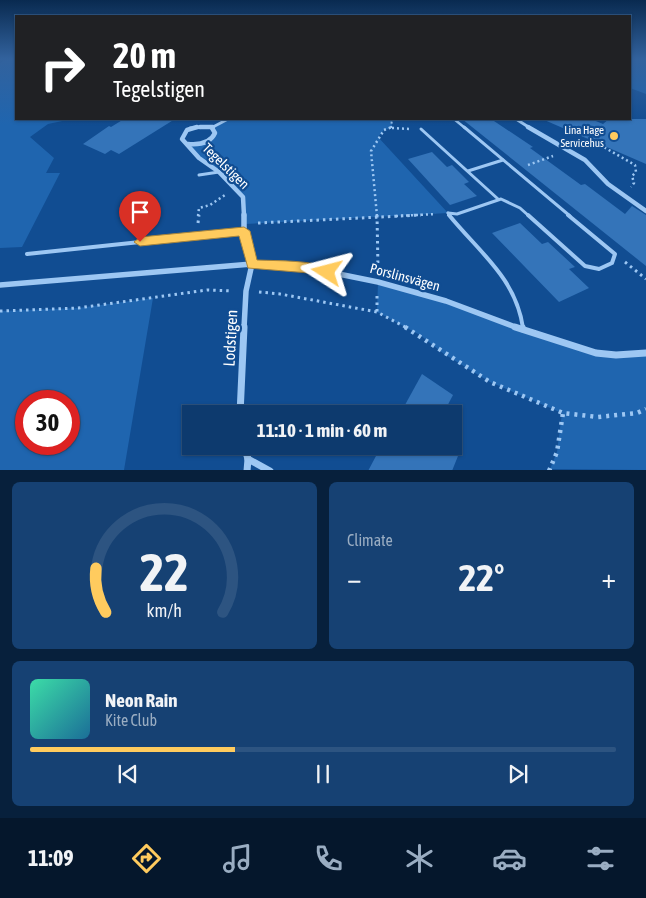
<!DOCTYPE html>
<meta charset="utf-8">
<style>
body{margin:0;font-family:"Asap Condensed",sans-serif;background:#164173;color:#f1f3f6;height:100vh;display:flex;flex-direction:column;font-size:19px;white-space:nowrap}
*{box-sizing:border-box;margin:0}
p{font-size:16px;color:#9aadc2}
.icon{flex:none;width:28px;height:28px;fill:none;stroke:currentColor;stroke-width:2;stroke-linecap:round;stroke-linejoin:round}
.map{position:relative;height:470px;overflow:hidden}
.drawer{display:flex;flex-direction:column;gap:12px;padding:12px;background:#07203c;flex:1}
.drawer>*{flex:none}
.top-card{position:absolute;left:15px;top:15px;width:616px;height:105px;border-radius:0px;box-shadow:0 1px 4px #0004,0 0 0 1px #2d5481;background:#202124;color:#fff;overflow:hidden}
.speed{position:absolute;left:15px;top:390px;display:flex;gap:10px;font-size:25px;font-weight:700;text-align:center}
.speed>*{display:grid;place-content:center;width:65px;height:65px;border-radius:50%;background:#0d3a6e;box-shadow:0 1px 4px #0004,0 0 0 1px #2d5481;line-height:1}
.speed .limit{border:8px solid #d22;background:#fff;color:#111}
.pin{position:absolute;display:grid;place-items:center;width:42px;height:42px;color:#fff;margin:-51px -21px;border-radius:50% 50% 50% 0;rotate:-45deg;box-shadow:0 0 5px #0007}
.pin .icon{rotate:45deg}
.me{position:absolute;width:55px;margin:-28px;rotate:279deg;stroke-linejoin:round;filter:drop-shadow(0 0 4px #0008)}
.turn{display:flex;align-items:center;gap:18px;height:105px;padding:0 15px;font-size:22px}
.turn .icon{width:65px;height:65px;stroke-width:2.5}
.turn b{display:block;font-size:35px;line-height:42px}
.big{font-size:38px;font-weight:700;line-height:1.1}
.drawer .tile{flex:1;display:flex;flex-direction:column;justify-content:center;gap:8px;min-width:0;padding:0 18px;border-radius:8px;background:#164173}
.drawer .dial{align-items:center;gap:0}
.dial svg{height:130px;overflow:visible;fill:none;stroke:#2d5481;stroke-width:7;stroke-linecap:round;text-anchor:middle}
.dial text{fill:#f1f3f6;stroke:none}
.song{display:flex;align-items:center;gap:15px}
.cover{width:60px;height:60px;border-radius:8px;background:linear-gradient(135deg,hsl(160 70% 55%),hsl(200 70% 35%))}
.played{height:5px;border-radius:2px;background:linear-gradient(90deg,#ffcb5e 35%,#2d5481 35%)}
.keys{display:flex;justify-content:space-around;direction:ltr}
.heat{display:flex;justify-content:space-between;align-items:center;font-size:28px;direction:ltr}
.drawer .tiles{flex:1;display:grid;gap:12px;grid-template-columns:1fr 1fr}
.tile:last-child{grid-column:span 2}
.trip{position:absolute;left:182px;top:405px;width:280px;height:50px;border-radius:0px;background:#0d3a6e;box-shadow:0 1px 4px #0004,0 0 0 1px #2d5481;font-weight:700;line-height:50px;text-align:center}
.tabs{display:flex;height:80px;justify-content:space-around;align-items:center;background:#05172c;color:#9aadc2}
.tabs .icon{width:35px;height:35px}
.tabs .selected{color:#ffcb5e}
.tabs b{font-size:22px;color:#f1f3f6}
.map>svg:first-child{display:block}
.green{fill:#1f65af;fill-rule:evenodd}
.building{fill:#3474b9}
.lines{fill:none;stroke-linecap:round;stroke-linejoin:round}
.path-far3{stroke:#9dc7f3;stroke-width:2;stroke-dasharray:2 2.5;stroke-linecap:butt}
.path-far2{stroke:#9dc7f3;stroke-width:2.5;stroke-dasharray:2 3;stroke-linecap:butt}
.path-far1{stroke:#9dc7f3;stroke-width:3;stroke-dasharray:2.5 4;stroke-linecap:butt}
.path{stroke:#9dc7f3;stroke-width:4.5;stroke-dasharray:3 5;stroke-linecap:butt}
.lane-far3{stroke:#9dc7f3;stroke-width:2.5}
.lane-far2{stroke:#9dc7f3;stroke-width:3}
.lane-far1{stroke:#9dc7f3;stroke-width:4}
.lane{stroke:#9dc7f3;stroke-width:5}
.street-far3{stroke:#9dc7f3;stroke-width:3}
.street-far2{stroke:#9dc7f3;stroke-width:4.5}
.street-far1{stroke:#9dc7f3;stroke-width:5.5}
.street{stroke:#9dc7f3;stroke-width:7}
.route{fill:#ffcb5e;stroke:#a6843d}
.poi-dot{fill:#ffcb5e;stroke:#114d92;stroke-width:2}
.labels{text-anchor:middle;stroke-width:4.5;stroke-linejoin:round;paint-order:stroke}
.far-poi-label{font-size:11px;fill:#fff;stroke:#114d92;text-anchor:end}
.street-label{font-size:14px;fill:#fff;stroke:#114d92}
.near-street-label{font-size:16px;fill:#fff;stroke:#114d92}
</style>
<div class="map">
<svg width="646" height="471" viewBox="0 0 646 471">
<rect width="100%" height="100%" fill="#114d92"/>
<g class="green">
<polygon points="7,59 16,59 16,119 72,119 48,124 30,137 54,158 46,173 60,173 22,247 0,248 0,63"/>
<polygon points="630,59 646,59 646,94 630,88"/>
<polygon points="228,119 392,119 392,128 384,130 378,137 448,213 245,224 243,197 219,172 199,158 187,144 193,145 211,140 213,129"/>
<polygon points="378,282 446,301 596,353 646,353 646,470 550,469 557,452 562,413 490,382 444,354 420,335 377,312"/>
<path d="M153 298 124 470H0V311L78 308ZM26 401H69V444H26Z"/>
</g>
<g class="building">
<polygon points="124,119 175,119 119,154 111,150 105,154 83,144 109,126 111,127"/>
<polygon points="462,119 491,119 533,147 530,148 581,185 585,184 625,214 632,206 646,215 646,266"/>
<polygon points="542,119 591,119 603,124 609,119 646,119 646,164"/>
<polygon points="432,152 447,167 452,165 469,182 464,184 477,196 450,205 408,159"/>
<polygon points="520,223 542,244 548,242 575,267 569,269 589,288 559,302 492,233"/>
<polygon points="422,374 453,395 443,414 400,414"/>
<polygon points="364,446 462,446 452,471 368,471 376,456"/>
</g>
<g class="lines">
<g class="path-far3">
<polyline points="391,128 392,119"/>
<polyline points="392,128 396,128"/>
</g>
<g class="path-far2">
<polyline points="392,128 410,129"/>
<polyline points="600,145 635,165 636,172 632,176 634,183 631,187"/>
<polyline points="528,165 553,156"/>
<polyline points="198,216 199,208 210,205 225,195"/>
<polyline points="377,216 371,151 384,130 392,127"/>
<polyline points="396,216 436,214"/>
</g>
<g class="path-far1">
<polyline points="377,215 378,269"/>
<polyline points="198,223 199,215"/>
<polyline points="258,223 421,215"/>
<polyline points="625,262 646,279"/>
<polyline points="259,292 280,294 377,312 407,328"/>
<polyline points="377,296 377,312"/>
<polyline points="0,311 78,308 207,290 232,291"/>
</g>
<g class="path">
<polyline points="405,327 490,382 563,413 598,417 637,413 646,409"/>
<polyline points="549,471 557,452 563,413"/>
</g>
<polyline class="lane-far3" points="454,119 465,128"/>
<g class="lane-far2">
<polyline points="464,127 570,216"/>
<polyline points="421,129 498,199"/>
<polyline points="468,171 503,160"/>
<polyline points="199,175 219,172"/>
<polyline points="448,213 457,214 501,199 520,208 529,216"/>
<polyline points="448,213 450,216"/>
</g>
<g class="lane-far1">
<path d="M449 215C479 252 516 278 523 328"/>
<polyline points="528,215 585,266 599,269 612,263 615,254 568,215"/>
<polyline points="27,254 244,231"/>
</g>
<polyline class="lane" points="523,327 523,330"/>
<g class="street-far3">
<polyline points="516,119 530,128"/>
<polyline points="190,128 213,127 228,119"/>
</g>
<g class="street-far2">
<polyline points="197,127 187,130 182,139 199,158 219,172 243,197 244,216"/>
<polyline points="200,127 213,127"/>
<polyline points="528,127 585,160 608,184 646,211"/>
<path d="M188 144C199 145 210 144 215 133L212 128"/>
</g>
<g class="street-far1">
<polyline points="244,215 244,231 252,264 246,291 244,328"/>
<polyline points="0,285 252,264 309,268 378,282 446,301 518,328"/>
</g>
<g class="street">
<polyline points="515,327 596,353 616,355 646,353"/>
<polyline points="240,414 244,327"/>
<polyline points="244,446 248,459 247,471"/>
<polyline points="248,459 270,471"/>
</g>
</g>
<linearGradient id="sky" x2="0" y2="1"><stop stop-color="#092a50"/><stop offset="0.47" stop-color="#32629d"/><stop offset="1" stop-color="#32629d" stop-opacity="0"/></linearGradient>
<rect width="646" height="125" fill="url(#sky)"/>
<path class="route" d="M244 227 250 231 257 260C281 261 308 260 331 268L333 272 331 275 327 277 309 273 248 268 239 236 140 246 134 242 140 237Z"/>
<circle class="poi-dot" cx="614" cy="136" r="5"/>
<g class="labels">
<g class="far-poi-label">
<text x="604" y="134">Lina Hage<tspan x="604" dy="13">Servicehus</tspan></text>
</g>
<g class="street-label">
<text transform="translate(226 166) rotate(44)" y="5">Tegelstigen</text>
<text transform="translate(405 277) rotate(15)" y="5">Porslinsvägen</text>
</g>
<g class="near-street-label">
<text transform="translate(230 338) rotate(-87)" y="6">Lodstigen</text>
</g>
</g>
</svg>
<div class="speed"><div class="limit">30</div></div>
<div class="pin" style="left:140px;top:242px;background:#d93025"><svg class="icon" aria-label="arrive" viewBox="0 0 24 24"><path d="M6 21V4h12l-3 4 3 4H6"/></svg></div>
<svg class="me" style="left:327px;top:272px" viewBox="-20 -20 40 40"><path d="M0-17L14 15 0 8-14 15z" fill="#ffcb5e" stroke="#fff" stroke-width="4"/></svg>
<div class="trip">11:10 · 1 min · 60 m</div>
<div class="top-card">
<div class="turn"><svg class="icon" aria-label="right" viewBox="0 0 24 24"><path d="M7 20v-9h11M14 6l5 5-5 5"/></svg><div><b>20 m</b>Tegelstigen</div></div>
</div>
</div>
<section class="drawer">
<div class="tiles">
<div class="tile dial"><svg viewBox="0 0 100 80">
<path d="M14 69A42 42 0 1 1 86 69"/>
<path d="M14 69A42 42 0 0 1 8 42" stroke="#ffcb5e"/>
<text x="50" y="56" font-size="32" font-weight="700">22</text>
<text x="50" y="72" font-size="11">km/h</text>
</svg></div>
<div class="tile"><p>Climate</p>
<div class="heat"><a>−</a><b class="big">22°</b><a>+</a></div>
</div>
<div class="tile">
<div class="song"><i class="cover"></i><div><b>Neon Rain</b><p>Kite Club</p></div></div>
<div class="played"></div>
<div class="keys"><svg class="icon" aria-label="previous" viewBox="0 0 24 24"><path d="M18 5L8 12l10 7zM5 5v14"/></svg><svg class="icon" aria-label="pause" viewBox="0 0 24 24"><path d="M8 5v14M16 5v14"/></svg><svg class="icon" aria-label="next" viewBox="0 0 24 24"><path d="M6 5l10 7-10 7zM19 5v14"/></svg></div>
</div>
</div>
</section>
<nav class="tabs">
<b>11:09</b>
<svg class="icon selected" aria-label="directions" viewBox="0 0 24 24"><path d="M12 3l9 9-9 9-9-9zM9 14v-3h6M13 9l2 2-2 2"/></svg>
<svg class="icon" aria-label="music" viewBox="0 0 24 24"><path d="M9 18V5l10-2v13"/><circle cx="6" cy="18" r="3"/><circle cx="16" cy="16" r="3"/></svg>
<svg class="icon" aria-label="phone" viewBox="0 0 24 24"><path d="M5 4h4l2 5-3 2q2 4 5 5l2-3 5 2v4C11 20 4 13 5 4z"/></svg>
<svg class="icon" aria-label="climate" viewBox="0 0 24 24"><path d="M12 3v18M4 7l16 10M4 17L20 7"/></svg>
<svg class="icon" aria-label="car" viewBox="0 0 24 24"><path d="M5 17H2v-5l4-1 3-4h7l3 4 3 1v5h-3M9 17h6M6 11h13"/><circle cx="7" cy="17" r="2"/><circle cx="17" cy="17" r="2"/></svg>
<svg class="icon" aria-label="filters" viewBox="0 0 24 24"><path d="M4 7h16M4 17h16"/><circle cx="9" cy="7" r="2"/><circle cx="15" cy="17" r="2"/></svg>
</nav>
